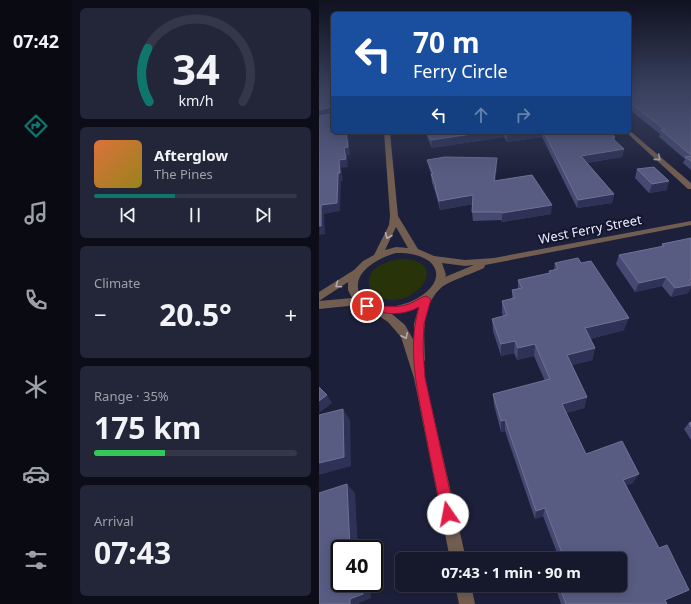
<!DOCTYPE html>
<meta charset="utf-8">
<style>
body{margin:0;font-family:"Noto Sans",sans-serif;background:#232538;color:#f1f3f6;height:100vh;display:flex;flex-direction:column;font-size:15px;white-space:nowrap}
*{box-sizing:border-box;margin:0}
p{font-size:13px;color:#9ea0a9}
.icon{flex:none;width:22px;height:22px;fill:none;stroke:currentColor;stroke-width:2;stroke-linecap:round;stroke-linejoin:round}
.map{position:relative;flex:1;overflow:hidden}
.details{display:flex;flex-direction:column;gap:8px;padding:8px;background:#0c0d18;width:247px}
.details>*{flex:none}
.top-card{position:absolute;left:12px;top:12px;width:300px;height:122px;border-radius:6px;box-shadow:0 2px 10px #0003,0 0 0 1px #353748;background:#1a4fa0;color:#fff;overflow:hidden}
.speed{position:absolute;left:12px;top:540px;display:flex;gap:8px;font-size:20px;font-weight:700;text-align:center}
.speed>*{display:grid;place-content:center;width:52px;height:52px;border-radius:50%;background:#16182c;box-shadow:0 2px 10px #0003,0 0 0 1px #353748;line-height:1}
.speed .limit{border:2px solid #111;border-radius:6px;background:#fff;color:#111}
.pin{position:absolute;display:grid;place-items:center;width:34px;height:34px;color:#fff;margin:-17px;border:2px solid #fff;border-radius:50%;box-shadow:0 1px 4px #0007}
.me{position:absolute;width:44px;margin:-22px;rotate:348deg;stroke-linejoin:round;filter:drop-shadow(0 0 3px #0008)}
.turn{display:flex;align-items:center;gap:14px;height:84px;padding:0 16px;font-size:18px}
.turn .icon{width:52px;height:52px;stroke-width:2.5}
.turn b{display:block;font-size:28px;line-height:34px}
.lanes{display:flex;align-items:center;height:38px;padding:0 16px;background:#0003;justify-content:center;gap:20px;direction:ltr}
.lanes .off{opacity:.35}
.big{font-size:30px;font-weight:700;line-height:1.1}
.details .widget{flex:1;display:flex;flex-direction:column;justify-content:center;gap:6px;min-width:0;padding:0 14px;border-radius:6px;background:#232538}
.details .dial{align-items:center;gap:0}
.dial svg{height:104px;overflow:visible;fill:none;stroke:#353748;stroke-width:7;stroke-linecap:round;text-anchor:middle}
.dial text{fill:#f1f3f6;stroke:none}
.song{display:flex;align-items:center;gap:12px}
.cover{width:48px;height:48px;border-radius:6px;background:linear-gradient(135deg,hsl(20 70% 55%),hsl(50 70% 35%))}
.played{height:4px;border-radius:2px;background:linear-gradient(90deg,#0f766e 40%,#353748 40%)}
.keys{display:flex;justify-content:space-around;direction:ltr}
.heat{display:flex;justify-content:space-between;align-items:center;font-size:22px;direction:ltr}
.charge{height:6px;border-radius:3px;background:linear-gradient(90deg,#34c759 35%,#353748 0)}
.trip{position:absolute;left:76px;top:552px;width:232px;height:40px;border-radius:6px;background:#16182c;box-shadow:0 2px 10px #0003,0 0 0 1px #353748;font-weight:700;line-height:40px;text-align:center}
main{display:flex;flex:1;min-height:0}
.dock{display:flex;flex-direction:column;width:72px;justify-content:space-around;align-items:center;background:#090a12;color:#9ea0a9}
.dock .icon{width:28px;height:28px}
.dock .selected{color:#0f766e}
.dock b{font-size:18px;color:#f1f3f6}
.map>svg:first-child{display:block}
.green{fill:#29330a}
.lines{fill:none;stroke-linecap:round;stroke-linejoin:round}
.minor{fill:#725d51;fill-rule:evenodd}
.tertiary{fill:#725d51;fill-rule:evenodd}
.wall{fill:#464a73}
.shaded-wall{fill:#2e3256}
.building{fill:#585c82;stroke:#6f7295}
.oneway{stroke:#b4acaf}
.route{fill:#e11d48;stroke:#92132f}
.labels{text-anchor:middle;stroke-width:4;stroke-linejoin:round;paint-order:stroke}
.street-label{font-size:13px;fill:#eaedfc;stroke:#141630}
</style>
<main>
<nav class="dock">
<b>07:42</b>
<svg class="icon selected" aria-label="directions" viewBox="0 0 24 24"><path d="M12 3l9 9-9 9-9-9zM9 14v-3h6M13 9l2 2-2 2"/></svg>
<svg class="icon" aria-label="music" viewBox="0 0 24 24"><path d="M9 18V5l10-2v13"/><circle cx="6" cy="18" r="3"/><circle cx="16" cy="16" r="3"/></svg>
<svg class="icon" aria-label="phone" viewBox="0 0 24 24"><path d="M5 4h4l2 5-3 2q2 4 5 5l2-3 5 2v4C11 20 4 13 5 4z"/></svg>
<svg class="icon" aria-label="climate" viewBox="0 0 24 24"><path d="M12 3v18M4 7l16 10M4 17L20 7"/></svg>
<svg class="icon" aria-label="car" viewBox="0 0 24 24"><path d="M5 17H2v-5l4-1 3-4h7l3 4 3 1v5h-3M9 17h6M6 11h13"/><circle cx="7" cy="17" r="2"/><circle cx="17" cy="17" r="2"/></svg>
<svg class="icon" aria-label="filters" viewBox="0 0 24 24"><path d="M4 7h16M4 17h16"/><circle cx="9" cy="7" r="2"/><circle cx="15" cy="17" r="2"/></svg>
</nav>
<section class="details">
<div class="widget dial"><svg viewBox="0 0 100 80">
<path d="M14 69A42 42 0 1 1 86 69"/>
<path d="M14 69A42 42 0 0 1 13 28" stroke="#0f766e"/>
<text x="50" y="56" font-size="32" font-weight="700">34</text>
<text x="50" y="72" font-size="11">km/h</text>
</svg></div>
<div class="widget">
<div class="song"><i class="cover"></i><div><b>Afterglow</b><p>The Pines</p></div></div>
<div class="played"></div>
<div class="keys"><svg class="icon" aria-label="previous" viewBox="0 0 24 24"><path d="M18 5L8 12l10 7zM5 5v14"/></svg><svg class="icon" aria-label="pause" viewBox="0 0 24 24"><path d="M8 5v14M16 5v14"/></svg><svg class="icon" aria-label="next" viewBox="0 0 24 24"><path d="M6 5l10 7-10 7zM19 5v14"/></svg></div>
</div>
<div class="widget"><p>Climate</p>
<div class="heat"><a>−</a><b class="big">20.5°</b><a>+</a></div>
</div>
<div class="widget"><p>Range · 35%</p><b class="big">175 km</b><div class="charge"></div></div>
<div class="widget"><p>Arrival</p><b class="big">07:43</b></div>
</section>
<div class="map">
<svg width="372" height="604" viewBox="0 0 372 604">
<rect width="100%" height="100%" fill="#1d203a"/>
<path class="green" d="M81 259C136 259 95 313 60 297 54 294 50 290 50 283 49 267 68 261 81 259Z"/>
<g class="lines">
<polygon class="minor" points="310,130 372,183 372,189 369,189 308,133 307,132 310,132"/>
<g class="tertiary">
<path d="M65 132H71L79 216 99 249 115 256 146 260 175 258 372 221V225L166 265 165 268C155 273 130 281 123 287 102 305 105 335 106 360L103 364 147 559H131L95 378 82 337 69 322 54 312 39 305 0 309V301L33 298 29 290V282L0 301V292L35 270 44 261 55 255 70 225 71 216ZM77 227 89 248 77 247 66 250ZM77 253C89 253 100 254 110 261 141 287 63 328 40 293 33 271 60 258 77 253ZM123 263 146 266 155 265 126 277 127 275ZM100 306 95 324V341L86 325 73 314 84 312Z"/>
<polygon points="136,585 152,585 156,604 140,604"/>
</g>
</g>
<g class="wall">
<polygon points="310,91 372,91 372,170 364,163 366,159 340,137 341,134 310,109"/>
<polygon points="106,132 291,132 296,137 296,140 305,149 303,157 268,163 295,194 293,203 258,208 223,137 188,142 185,137 113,148"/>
<polygon points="108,160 178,166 176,181 232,214 183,222 182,220 154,221 153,212 154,204 121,210 116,191 113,183 112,174 110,168"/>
<polygon points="318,169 348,190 330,193 316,178"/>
<polygon points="372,238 371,288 369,293 352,297 343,286 316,292 297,264 300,255 342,247 343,244"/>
<polygon points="236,263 305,330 271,339 276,348 273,360 253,365 268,397 265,408 247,413 267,454 314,483 307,485 348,604 242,604 238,592 241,588 301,585 301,559 242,559 241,558 240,558 224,516 216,519 186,431 182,432 175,405 174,394 226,381 215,356 198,360 195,353 182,356 174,331 173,319 184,316 183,313 183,301 193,298 193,290 199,289 199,280 230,274 230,271 235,270"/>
<polygon points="372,422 372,440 365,429 370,423"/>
</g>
<g class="shaded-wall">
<polygon points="12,107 14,115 0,118 0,110"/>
<polygon points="27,132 31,132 31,134 29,135 31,155 28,155 29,167 22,168 24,181 22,181 21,211 5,214 6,234 0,235 2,205 20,160 25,148"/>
<polygon points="167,132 185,132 185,137 113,148 112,140"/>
<polygon points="205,132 223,132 223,137 188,142 188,134"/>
<polygon points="305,149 303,157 261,164 262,156"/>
<polygon points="178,158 178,166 175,190 175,181"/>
<polygon points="350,181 348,190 330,193 333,184"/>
<polygon points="295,194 293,203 258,208 259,200"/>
<polygon points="154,195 155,204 121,210 120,201"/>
<polygon points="233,205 232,214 183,222 183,213"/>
<polygon points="347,277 343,286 316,292 320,283"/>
<polygon points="370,280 372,280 372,288 369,293 352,297 356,288"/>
<polygon points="310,318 305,330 263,341 266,328"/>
<polygon points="196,341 195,353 182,356 182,344"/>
<polygon points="216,344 215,356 198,360 199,348"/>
<polygon points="276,348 273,360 246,367 248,355"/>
<polygon points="8,395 13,403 0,413 0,401"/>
<polygon points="268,397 265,408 241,415 243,404"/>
<polygon points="24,409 31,420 32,466 0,475 0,463"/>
<polygon points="186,420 186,431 182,432 182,421"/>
<polygon points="320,474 314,483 299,488 304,480"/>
<polygon points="28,484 36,493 39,549 31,549"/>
<polygon points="226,508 224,516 216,519 217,511"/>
<polygon points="244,552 241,558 240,558 243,553"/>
<polygon points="43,583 50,583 52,598 40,603 40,604 31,604 31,599"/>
</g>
<g class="building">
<polygon points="0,91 14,91 14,132 27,132 29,147 25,148 27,159 20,160 21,173 19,173 18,203 2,205 2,226 0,226 0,116 13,114 13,109 12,107 0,110"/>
<polygon points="310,91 372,91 372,155 342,130 346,130 310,102"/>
<polygon points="108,132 167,132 112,140"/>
<polygon points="187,132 205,132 188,134"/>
<polygon points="225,132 291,132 296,137 293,138 305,149 262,156 295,194 259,200"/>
<polygon points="372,156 372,161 366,157"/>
<polygon points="126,157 178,158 175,181 213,175 233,205 183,213 182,212 153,212 154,195 120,201 116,187 117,187 112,174 114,174 108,160"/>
<polygon points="335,167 350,181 333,184 318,169"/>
<polygon points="372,238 372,280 370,280 372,283 372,285 356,288 347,277 320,283 300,255 345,246 343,244"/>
<polygon points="259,258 262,263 272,261 310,318 266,328 276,348 248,355 268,397 243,404 267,454 303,441 320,474 304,480 340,548 348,545 370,590 346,600 348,604 247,604 241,588 248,585 301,585 301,559 247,559 244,552 243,553 226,508 217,511 186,420 182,421 174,394 231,379 216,344 199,348 196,341 182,344 173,319 188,315 183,301 196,298 193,290 203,288 199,280 231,273 230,271 239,269 236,263"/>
<polygon points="0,387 8,395 0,401"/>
<polygon points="24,409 25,457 0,463 0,415"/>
<polygon points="372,422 372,427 370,423"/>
<polygon points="28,484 31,549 21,549 21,583 43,583 44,594 31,599 31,604 0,604 0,493"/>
</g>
<defs><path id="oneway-chevron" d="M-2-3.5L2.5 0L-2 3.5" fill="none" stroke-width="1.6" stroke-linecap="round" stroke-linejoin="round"/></defs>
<g class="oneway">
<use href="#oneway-chevron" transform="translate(339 158) rotate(41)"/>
<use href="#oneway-chevron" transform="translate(69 236) rotate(113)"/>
<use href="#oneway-chevron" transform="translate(19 285) rotate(146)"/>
<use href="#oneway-chevron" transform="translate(86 336) rotate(64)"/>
</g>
<linearGradient id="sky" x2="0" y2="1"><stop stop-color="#101220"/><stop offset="0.52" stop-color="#3a4260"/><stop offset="1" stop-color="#3a4260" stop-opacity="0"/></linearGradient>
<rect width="372" height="175" fill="url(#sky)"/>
<path class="route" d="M107 296 112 299 105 324 104 348 106 378 136 514 134 519 129 521 125 519 123 514C117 486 111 458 106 430 98 389 88 348 100 307 82 317 64 314 45 308L43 306 48 303C62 306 75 309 90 304 96 302 101 297 107 296Z"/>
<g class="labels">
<g class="street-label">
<text transform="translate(271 229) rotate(-11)" y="5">West Ferry Street</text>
</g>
</g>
</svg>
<div class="speed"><div class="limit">40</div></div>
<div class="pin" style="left:48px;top:306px;background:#d93025"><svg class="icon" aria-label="arrive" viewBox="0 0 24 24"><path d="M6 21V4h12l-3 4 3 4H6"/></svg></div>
<svg class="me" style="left:129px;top:514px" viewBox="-20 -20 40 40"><circle r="19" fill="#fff"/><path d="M0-13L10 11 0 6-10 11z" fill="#e11d48"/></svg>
<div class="trip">07:43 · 1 min · 90 m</div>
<div class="top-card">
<div class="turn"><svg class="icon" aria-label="left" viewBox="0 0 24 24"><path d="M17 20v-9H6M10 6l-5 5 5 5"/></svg><div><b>70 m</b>Ferry Circle</div></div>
<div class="lanes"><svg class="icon" aria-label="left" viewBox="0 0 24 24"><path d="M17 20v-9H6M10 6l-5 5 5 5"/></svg><svg class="icon off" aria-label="ahead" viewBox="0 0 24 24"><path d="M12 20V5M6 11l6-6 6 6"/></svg><svg class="icon off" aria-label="right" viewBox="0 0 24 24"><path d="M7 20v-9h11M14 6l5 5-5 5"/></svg></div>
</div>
</div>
</main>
